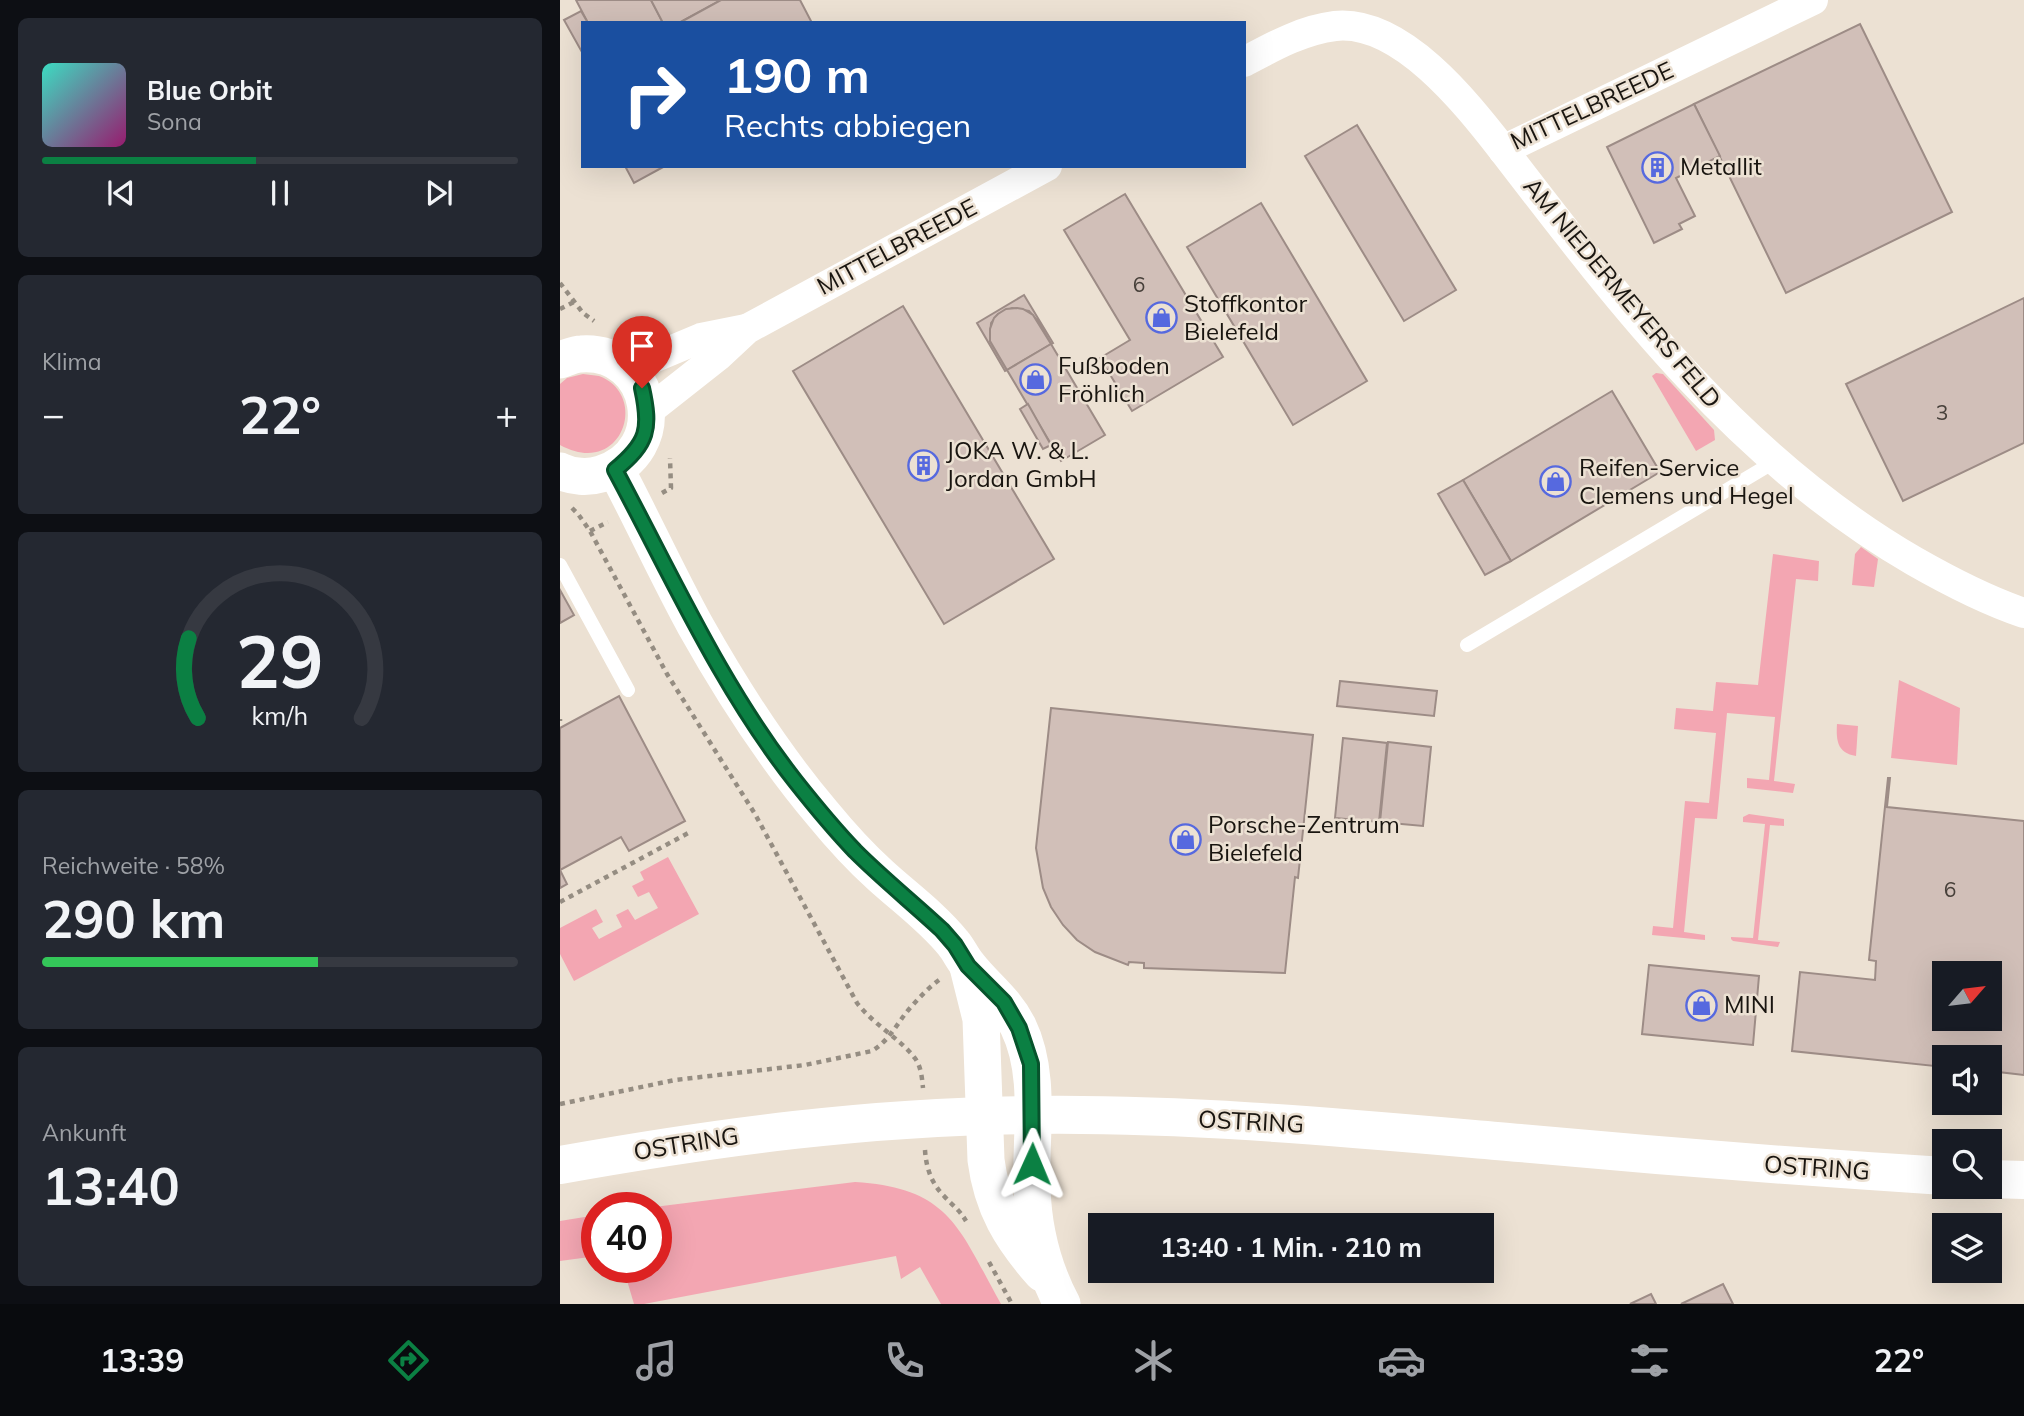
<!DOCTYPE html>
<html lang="de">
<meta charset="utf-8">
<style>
body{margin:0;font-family:Mulish,sans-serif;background:#242831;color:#f1f3f6;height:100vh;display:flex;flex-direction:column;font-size:26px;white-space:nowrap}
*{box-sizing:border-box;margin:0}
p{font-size:23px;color:#9ea1a6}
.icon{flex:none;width:38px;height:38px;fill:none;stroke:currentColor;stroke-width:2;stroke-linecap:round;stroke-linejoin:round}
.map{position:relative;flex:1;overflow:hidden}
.side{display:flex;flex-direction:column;gap:18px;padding:18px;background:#0d0f14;width:560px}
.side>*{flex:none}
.top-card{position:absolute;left:21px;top:21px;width:665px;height:147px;border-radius:0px;box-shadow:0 7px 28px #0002;background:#1a4fa0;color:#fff;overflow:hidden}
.needle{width:46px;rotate:62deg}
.fabs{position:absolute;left:1372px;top:961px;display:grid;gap:14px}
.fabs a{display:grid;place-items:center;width:70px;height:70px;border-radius:0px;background:#171b24;box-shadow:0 7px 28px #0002;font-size:35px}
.speed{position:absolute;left:21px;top:1192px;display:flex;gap:14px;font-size:35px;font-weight:700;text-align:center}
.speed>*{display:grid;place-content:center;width:91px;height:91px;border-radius:50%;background:#171b24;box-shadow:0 7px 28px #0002;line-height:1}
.speed .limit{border:10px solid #d22;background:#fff;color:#111}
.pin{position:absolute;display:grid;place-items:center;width:60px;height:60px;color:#fff;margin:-72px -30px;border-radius:50% 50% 50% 0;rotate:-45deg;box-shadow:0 0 7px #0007}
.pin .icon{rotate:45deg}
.me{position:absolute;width:77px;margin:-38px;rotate:1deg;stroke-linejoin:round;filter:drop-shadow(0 0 5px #0008)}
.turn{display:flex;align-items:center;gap:24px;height:147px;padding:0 28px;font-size:32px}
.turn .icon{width:91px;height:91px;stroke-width:2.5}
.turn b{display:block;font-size:49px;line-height:60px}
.big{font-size:52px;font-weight:700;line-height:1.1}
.side .widget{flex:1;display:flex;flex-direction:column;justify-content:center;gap:10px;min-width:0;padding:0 24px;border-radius:10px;background:#242831}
.side .dial{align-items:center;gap:0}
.dial svg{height:182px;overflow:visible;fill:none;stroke:#363941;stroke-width:7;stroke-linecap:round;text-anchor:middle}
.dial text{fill:#f1f3f6;stroke:none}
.song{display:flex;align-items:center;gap:21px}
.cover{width:84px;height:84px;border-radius:10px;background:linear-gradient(135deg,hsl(170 70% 55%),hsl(320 70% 35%))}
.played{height:7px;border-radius:4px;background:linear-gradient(90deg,#0b8043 45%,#363941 45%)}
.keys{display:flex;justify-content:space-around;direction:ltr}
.heat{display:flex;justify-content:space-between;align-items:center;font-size:38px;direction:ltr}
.charge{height:10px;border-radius:5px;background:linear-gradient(90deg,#34c759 58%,#363941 0)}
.trip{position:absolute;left:528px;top:1213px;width:406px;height:70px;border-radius:0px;background:#171b24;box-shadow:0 7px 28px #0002;font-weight:700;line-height:70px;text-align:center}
.tabs{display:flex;height:112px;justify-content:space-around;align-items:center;background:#090b0e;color:#9ea1a6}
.tabs .icon{width:49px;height:49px}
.tabs .current{color:#0b8043}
.tabs b{font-size:32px;color:#f1f3f6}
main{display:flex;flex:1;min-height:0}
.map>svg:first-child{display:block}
.green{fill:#f3a6b2}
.building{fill:#d1bfb8;stroke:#9d8c86;stroke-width:2;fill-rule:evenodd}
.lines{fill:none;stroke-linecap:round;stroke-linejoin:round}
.path{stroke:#958d82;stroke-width:4.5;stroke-dasharray:5 5;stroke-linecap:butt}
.service{stroke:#fff;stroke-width:14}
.minor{stroke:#fff;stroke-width:30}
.tertiary{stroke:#fff;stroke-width:37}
.secondary{stroke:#fff;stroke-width:38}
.route-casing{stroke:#07532c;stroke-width:18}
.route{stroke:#0b8043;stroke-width:12}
.labels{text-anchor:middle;stroke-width:5;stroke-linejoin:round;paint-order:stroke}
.number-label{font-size:21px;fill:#47403a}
.street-label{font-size:24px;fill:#191510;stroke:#ece1d3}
.poi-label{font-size:24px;fill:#191510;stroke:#ece1d3;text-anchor:start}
</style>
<main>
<section class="side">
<div class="widget">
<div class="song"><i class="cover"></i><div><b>Blue Orbit</b><p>Sona</p></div></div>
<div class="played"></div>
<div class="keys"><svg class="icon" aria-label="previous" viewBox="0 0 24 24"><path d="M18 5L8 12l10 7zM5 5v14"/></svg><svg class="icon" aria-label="pause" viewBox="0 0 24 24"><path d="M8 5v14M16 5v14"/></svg><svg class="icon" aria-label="next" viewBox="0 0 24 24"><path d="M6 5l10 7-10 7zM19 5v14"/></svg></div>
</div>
<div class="widget"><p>Klima</p>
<div class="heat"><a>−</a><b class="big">22°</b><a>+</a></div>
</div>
<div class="widget dial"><svg viewBox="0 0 100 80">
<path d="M14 69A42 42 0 1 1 86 69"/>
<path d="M14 69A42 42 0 0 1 10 34" stroke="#0b8043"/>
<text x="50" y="56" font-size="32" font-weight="700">29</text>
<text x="50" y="72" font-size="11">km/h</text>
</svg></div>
<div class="widget"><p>Reichweite · 58%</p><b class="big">290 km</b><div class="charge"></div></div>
<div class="widget"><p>Ankunft</p><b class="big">13:40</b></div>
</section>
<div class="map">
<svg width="1464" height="1304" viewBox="0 0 1464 1304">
<rect width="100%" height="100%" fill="#ece1d3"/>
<g class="green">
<polygon points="1096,373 1103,374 1154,430 1155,440 1136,451 1092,376"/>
<path d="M23 374C28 375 34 375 39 376 90 395 62 479 0 445V384L7 378Z"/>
<polygon points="1301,547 1318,559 1314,587 1292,585 1295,554"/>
<polygon points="1213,554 1259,561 1258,581 1236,579 1214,781 1235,784 1233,793 1187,788 1187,778 1209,780 1215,717 1167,713 1157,819 1135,818 1124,932 1145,935 1145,940 1092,935 1093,926 1113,928 1125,801 1149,803 1156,733 1114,729 1116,708 1153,711 1156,682 1198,685"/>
<polygon points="1339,680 1400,708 1397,765 1331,758"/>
<path d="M1277 724 1298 726 1296 756C1277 753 1276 740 1277 724Z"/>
<polygon points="1189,814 1224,819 1224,826 1210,825 1198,940 1220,942 1218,947 1173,941 1171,939 1171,937 1193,938 1205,824 1183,822 1183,817"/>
<polygon points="108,857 139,914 14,981 0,954 0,928 36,909 43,922 32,928 39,939 62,927 56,915 68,909 75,920 98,908 89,892 78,897 72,886 84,880 80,872"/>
<path d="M295 1182C391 1188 399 1229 441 1304H381L360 1267 341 1279 336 1256 84 1304H74L63 1267H96V1208L94 1207Z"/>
<polygon points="37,1215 37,1256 0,1261 0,1221"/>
</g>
<g class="building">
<polygon points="16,0 91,0 103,23 28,23"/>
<polygon points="91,0 161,0 119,23 103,23"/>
<polygon points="161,0 240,0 252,23 119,23"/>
<polygon points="21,11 28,23 23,23 23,54 4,20"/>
<polygon points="1300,24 1392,212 1226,293 1134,104"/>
<polygon points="1134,104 1160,156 1116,178 1135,216 1119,224 1122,229 1094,243 1047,147"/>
<polygon points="797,125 896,290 844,321 745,156"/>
<polygon points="65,166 105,166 74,183"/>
<polygon points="565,194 663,357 572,411 540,358 570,340 504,230"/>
<polygon points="701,203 807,381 733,425 627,247"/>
<polygon points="464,295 493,343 491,344 477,320 469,311 452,308 438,314 431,323 430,341 447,370 445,371 417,323"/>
<polygon points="1464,298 1464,443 1343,501 1286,384"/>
<polygon points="343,306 494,559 384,624 233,371"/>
<polygon points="457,308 463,309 473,315 491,344 447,370 430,341 430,329 434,318 438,314 446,309"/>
<polygon points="491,344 545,435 501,461 447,370"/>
<polygon points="1052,391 1100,472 951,561 903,480"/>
<polygon points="468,404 491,445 483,449 460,409"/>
<polygon points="903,480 951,561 925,575 878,494"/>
<polygon points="0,590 14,615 0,623"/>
<polygon points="780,681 877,691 874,716 777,706"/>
<polygon points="59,696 125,821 69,851 61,837 0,870 7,884 0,888 0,728"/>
<polygon points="491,708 753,735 738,878 735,877 725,973 584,968 584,963 569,962 568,965 535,952 517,940 503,925 491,907 483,888 476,848"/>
<polygon points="783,738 827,743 819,822 775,818"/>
<polygon points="828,742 871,747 863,826 820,822"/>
<path d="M1328 778H1330L1327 807 1464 821V1075L1430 1071V1057H1384V1067L1232 1051 1240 972 1315 980 1316 961 1309 960ZM1384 973H1430V1018H1384Z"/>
<polygon points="1089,965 1199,976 1193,1045 1082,1034"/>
<polygon points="1163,1284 1173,1304 1121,1304"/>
<polygon points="1091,1294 1096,1304 1070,1304"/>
</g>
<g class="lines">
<g class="path">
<polyline points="0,283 23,313 34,321"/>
<polyline points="0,309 14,302"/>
<polyline points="102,493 111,488 110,458"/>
<path d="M12 508 18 514 30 531 107 674 195 814 297 1003C313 1024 339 1038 354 1057 361 1065 362 1078 363 1088"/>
<polyline points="30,531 48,522"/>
<polyline points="0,719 0,721"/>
<polyline points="0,902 132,831"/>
<path d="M0 1104 115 1080 245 1065 312 1051C330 1040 337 1023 350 1008 359 998 368 988 379 980"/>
<path d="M365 1150C366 1167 371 1183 384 1196 393 1206 399 1209 406 1221"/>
<polyline points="429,1262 452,1304"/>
</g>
<g class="service">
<polyline points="0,565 68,690"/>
<polyline points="907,645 1214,462"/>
</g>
<g class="minor">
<path d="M684 62C712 47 742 30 775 26 841 19 907 104 943 150L1253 0"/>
<path d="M943 150C1062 305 1181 461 1354 561 1389 581 1425 600 1464 613"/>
<polyline points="67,369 141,338 186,329"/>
<polyline points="87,412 158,356 187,329 487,166"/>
</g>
<g class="tertiary">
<path d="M0 360C6 358 14 354 21 354 94 349 113 452 41 474 28 478 12 477 0 471"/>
<path d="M56 470C83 521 107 574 135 625 172 691 213 755 262 813 280 835 299 856 320 875 344 897 372 917 393 943 399 950 402 958 408 965 425 987 444 999 458 1026 482 1075 470 1135 472 1187 473 1228 483 1268 502 1304"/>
<path d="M408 967 421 1019 426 1160C432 1207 451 1238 482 1273"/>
</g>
<g class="secondary">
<path d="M0 1165C156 1137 313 1116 472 1115 634 1113 797 1129 960 1143 1101 1156 1242 1167 1384 1176"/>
<polyline points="1430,1179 1464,1180"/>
</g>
</g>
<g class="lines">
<defs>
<path id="route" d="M82 388C91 429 88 443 55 470 112 576 161 687 236 782 255 806 274 829 295 851 323 879 353 903 382 930L395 945 408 966 444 1002 459 1028 471 1064 472 1164"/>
</defs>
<use href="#route" class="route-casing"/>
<use href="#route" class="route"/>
</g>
<defs>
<symbol id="building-ring" viewBox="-11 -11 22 22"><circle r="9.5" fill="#ece1d3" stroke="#5669df" stroke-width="1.5"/><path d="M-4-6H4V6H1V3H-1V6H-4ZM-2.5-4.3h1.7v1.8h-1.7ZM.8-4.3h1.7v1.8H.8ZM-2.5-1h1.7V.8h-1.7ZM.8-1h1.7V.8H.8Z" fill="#5669df"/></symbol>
<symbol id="shop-ring" viewBox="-11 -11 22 22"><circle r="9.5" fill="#ece1d3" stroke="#5669df" stroke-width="1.5"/><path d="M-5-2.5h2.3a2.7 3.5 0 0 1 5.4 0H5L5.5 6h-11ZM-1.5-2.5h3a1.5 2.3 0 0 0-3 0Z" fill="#5669df"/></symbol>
</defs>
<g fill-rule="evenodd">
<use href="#building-ring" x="1080" y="150" width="35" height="35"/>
<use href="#shop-ring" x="584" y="300" width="35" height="35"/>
<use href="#shop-ring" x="458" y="362" width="35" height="35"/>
<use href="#building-ring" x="346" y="448" width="35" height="35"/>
<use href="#shop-ring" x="978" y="464" width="35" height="35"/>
<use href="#shop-ring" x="608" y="822" width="35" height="35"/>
<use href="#shop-ring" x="1124" y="988" width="35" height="35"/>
</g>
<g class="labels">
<g class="number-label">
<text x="579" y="292">6</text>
<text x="1382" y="420">3</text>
<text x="1390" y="897">6</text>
</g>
<g class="street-label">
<text transform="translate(1032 106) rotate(-25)" y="8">MITTELBREEDE</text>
<text transform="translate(337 247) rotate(-28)" y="8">MITTELBREEDE</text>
<text transform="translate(1062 293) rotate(50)" y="8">AM NIEDERMEYERS FELD</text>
<text transform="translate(691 1122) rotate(3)" y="8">OSTRING</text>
<text transform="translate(126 1144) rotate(-9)" y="8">OSTRING</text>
<text transform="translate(1257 1168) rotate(4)" y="8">OSTRING</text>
</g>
<g class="poi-label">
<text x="1120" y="175">Metallit</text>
<text x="624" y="312">Stoffkontor<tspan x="624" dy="28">Bielefeld</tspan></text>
<text x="498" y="374">Fußboden<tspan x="498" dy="28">Fröhlich</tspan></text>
<text x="386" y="459">JOKA W. &amp; L.<tspan x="386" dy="28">Jordan GmbH</tspan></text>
<text x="1019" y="476">Reifen-Service<tspan x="1019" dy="28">Clemens und Hegel</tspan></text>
<text x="648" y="833">Porsche-Zentrum<tspan x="648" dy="28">Bielefeld</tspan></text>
<text x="1164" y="1013">MINI</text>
</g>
</g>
</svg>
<div class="fabs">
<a><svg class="needle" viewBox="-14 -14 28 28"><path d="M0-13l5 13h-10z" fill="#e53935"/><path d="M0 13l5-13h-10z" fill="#9ea1a6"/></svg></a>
<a><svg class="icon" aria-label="sound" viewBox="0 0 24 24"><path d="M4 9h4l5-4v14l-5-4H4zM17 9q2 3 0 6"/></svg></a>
<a><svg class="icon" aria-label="search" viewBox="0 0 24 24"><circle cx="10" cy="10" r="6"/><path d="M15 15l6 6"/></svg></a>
<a><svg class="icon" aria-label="layers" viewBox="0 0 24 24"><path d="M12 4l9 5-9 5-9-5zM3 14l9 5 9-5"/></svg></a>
</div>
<div class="speed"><div class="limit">40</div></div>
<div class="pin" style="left:82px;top:388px;background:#d93025"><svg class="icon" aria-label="arrive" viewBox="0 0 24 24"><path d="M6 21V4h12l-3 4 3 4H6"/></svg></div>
<svg class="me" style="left:472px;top:1164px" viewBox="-20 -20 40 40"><path d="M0-17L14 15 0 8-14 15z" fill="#0b8043" stroke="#fff" stroke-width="4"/></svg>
<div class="trip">13:40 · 1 Min. · 210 m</div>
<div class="top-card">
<div class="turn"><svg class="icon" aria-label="right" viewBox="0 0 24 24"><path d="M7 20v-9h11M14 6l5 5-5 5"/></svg><div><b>190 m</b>Rechts abbiegen</div></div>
</div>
</div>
</main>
<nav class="tabs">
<b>13:39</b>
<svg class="icon current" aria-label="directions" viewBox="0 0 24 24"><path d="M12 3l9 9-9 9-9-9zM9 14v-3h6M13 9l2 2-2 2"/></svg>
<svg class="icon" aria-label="music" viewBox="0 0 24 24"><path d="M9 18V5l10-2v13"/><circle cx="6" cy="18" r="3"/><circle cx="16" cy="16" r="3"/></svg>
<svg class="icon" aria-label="phone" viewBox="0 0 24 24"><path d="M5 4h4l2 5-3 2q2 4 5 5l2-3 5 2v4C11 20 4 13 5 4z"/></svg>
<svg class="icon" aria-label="climate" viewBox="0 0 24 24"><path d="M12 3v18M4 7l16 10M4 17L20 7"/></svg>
<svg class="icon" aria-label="car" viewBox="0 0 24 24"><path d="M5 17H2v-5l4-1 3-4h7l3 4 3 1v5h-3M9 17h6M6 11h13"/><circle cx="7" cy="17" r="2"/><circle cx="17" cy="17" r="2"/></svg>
<svg class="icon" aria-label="filters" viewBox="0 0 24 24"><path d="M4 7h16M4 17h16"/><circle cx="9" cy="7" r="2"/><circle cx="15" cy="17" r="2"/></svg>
<b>22°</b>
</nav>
